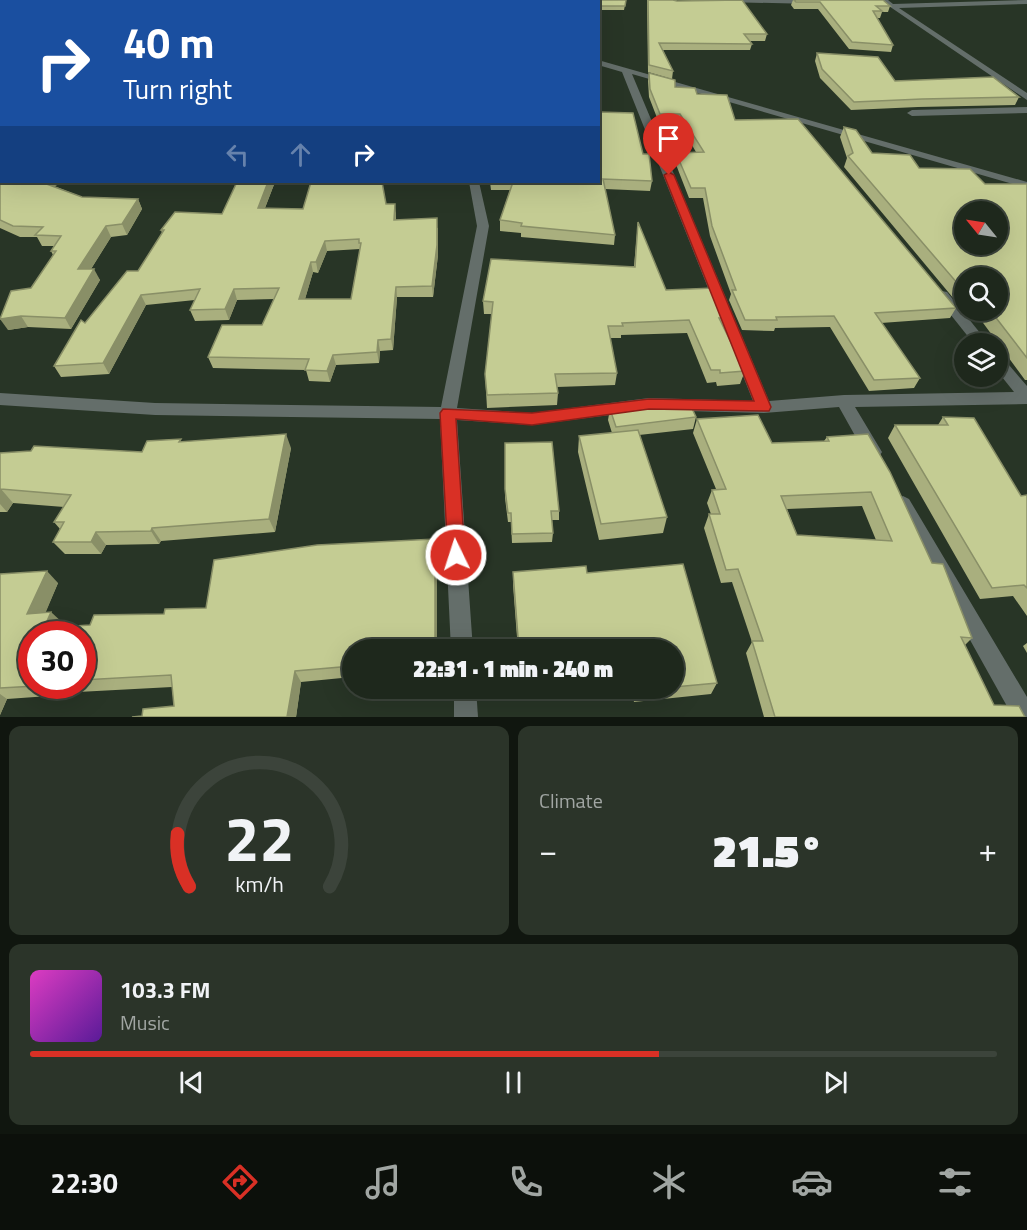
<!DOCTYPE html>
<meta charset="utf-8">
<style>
body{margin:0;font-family:"Titillium Web",sans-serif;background:#2b3429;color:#f1f3f6;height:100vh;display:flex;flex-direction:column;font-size:22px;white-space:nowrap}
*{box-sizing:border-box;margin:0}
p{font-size:20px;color:#a1a6a3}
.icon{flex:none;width:33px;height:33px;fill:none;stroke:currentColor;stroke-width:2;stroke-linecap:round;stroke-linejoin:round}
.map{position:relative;height:717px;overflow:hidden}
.drawer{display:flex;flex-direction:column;gap:9px;padding:9px;background:#10160f;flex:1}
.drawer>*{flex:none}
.hud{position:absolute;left:0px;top:0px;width:600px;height:183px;box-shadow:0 6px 24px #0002,0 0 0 2px #3c443b;background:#1a4fa0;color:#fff;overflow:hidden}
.needle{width:39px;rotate:300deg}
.tools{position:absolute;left:954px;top:201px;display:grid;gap:12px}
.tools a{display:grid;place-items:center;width:54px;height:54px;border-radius:50%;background:#1e281c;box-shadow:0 6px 24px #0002,0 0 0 2px #3c443b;font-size:30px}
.speed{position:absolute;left:18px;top:621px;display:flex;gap:12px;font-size:30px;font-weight:700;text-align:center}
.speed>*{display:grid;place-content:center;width:78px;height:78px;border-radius:50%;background:#1e281c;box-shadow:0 6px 24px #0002,0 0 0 2px #3c443b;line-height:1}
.speed .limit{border:9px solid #d22;background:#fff;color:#111}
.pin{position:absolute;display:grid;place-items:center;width:51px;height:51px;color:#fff;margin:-62px -26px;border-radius:50% 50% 50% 0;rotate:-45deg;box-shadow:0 0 6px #0007}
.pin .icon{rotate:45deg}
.me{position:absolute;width:66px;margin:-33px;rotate:356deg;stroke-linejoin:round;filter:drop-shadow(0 0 4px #0008)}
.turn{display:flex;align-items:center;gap:21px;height:126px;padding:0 24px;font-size:27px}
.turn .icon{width:78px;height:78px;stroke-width:2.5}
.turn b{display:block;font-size:42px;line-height:51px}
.lanes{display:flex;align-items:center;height:57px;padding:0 24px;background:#0003;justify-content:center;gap:30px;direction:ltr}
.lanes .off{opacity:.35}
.big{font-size:45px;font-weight:800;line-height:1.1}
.drawer .tile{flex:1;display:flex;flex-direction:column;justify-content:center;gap:9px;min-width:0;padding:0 21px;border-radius:12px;background:#2b3429}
.drawer .dial{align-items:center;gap:0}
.dial svg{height:156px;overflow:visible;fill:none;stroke:#3c443b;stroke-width:7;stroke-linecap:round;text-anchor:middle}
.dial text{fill:#f1f3f6;stroke:none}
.song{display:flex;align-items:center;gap:18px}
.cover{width:72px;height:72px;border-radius:9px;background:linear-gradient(135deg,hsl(310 70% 55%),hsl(270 70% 35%))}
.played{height:6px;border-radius:3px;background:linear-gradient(90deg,#d93025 65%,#3c443b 65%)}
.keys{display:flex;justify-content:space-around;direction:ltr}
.heat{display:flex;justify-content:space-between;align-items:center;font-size:33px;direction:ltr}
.drawer .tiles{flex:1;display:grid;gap:9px;grid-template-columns:1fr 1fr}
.tile:last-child{grid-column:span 2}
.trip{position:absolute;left:342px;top:639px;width:342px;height:60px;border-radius:30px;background:#1e281c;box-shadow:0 6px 24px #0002,0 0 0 2px #3c443b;font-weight:800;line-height:60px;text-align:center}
.dock{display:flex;height:96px;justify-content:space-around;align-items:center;background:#0c100b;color:#a1a6a3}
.dock .icon{width:42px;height:42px}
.dock .current{color:#d93025}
.dock b{font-size:27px;color:#f1f3f6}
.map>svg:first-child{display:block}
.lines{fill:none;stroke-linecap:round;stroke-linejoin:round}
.street{fill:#646e6a;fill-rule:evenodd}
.wall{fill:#a9af7e;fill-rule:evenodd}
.shaded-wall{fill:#898f67}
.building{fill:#c4cc93;stroke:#898f67;stroke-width:1.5;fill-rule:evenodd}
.route{fill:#d93025;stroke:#8d1f18;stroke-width:1.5}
</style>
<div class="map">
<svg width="1027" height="717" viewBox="0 0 1027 717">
<rect width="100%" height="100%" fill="#283526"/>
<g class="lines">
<g class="street">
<polygon points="720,0 813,0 816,2 813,4 723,2"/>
<polygon points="880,0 888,0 893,4 1027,0 1027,4 899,8 1027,93 1027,100"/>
<polygon points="598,60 1027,182 1027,188 632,74 769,401 844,395 1014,392 998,372 998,357 1003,358 1027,386 1027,404 855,407 882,452 879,457 873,459 867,457 839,407 764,413 649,410 532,425 457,420 473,650 451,650 440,419 155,415 0,405 0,393 155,403 441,407 477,226 469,182 479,182 489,226 457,408 532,413 649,398 753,401 622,72 598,65"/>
<rect x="0" y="93" width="2" height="6"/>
<polygon points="1027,107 1027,113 912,116 907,113 912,110"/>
<polygon points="942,291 947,292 989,344 974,344 935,295"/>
<polygon points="903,496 909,499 1027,697 1027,717 1013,717 897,509 894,504 897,499"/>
<polygon points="454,688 476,688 478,717 454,717"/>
</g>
</g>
<g class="wall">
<polygon points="580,0 626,0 624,10 598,10 598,2 585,2"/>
<polygon points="647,0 673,0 767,34 765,41 750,41 752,44 750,50 663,50 673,71 672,79 648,72"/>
<polygon points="793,0 883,0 890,6 888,12 882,12 880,18 877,18 893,45 891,52 849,49 818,9 794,9 791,5"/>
<polygon points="817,53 895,81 1019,97 1015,105 918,107 851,110 820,78 815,61"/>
<polygon points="649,73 675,87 697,94 735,120 956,308 950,318 881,323 920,378 914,388 869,391 830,327 775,328 774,331 742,330 729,300 731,294 710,236 703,198 689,198 675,162 676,153 696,152 679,123 659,123 649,97 648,81"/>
<polygon points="0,104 2,182 64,182 54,186 82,197 138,199 142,209 127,235 111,237 91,269 100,280 71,329 28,327 8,330 31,288 53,255 51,251 54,246 42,246 37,237 20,237 0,228"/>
<path d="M844 127 872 153 919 168 985 184H1027V380H1025L978 316 969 317 844 167 847 158 840 137ZM964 278 998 310H964Z"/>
<polygon points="643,154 652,181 650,191 605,189 615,235 614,245 521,237 521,233 500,231 500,220 510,190 491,190 490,182 598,182"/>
<path d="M237 182H275L265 208 303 209 386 204 396 213V220L438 228V255L433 297H397L393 350 380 351 379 363 336 365 330 382 309 381 306 370 213 368 208 357 262 325 274 299 237 300 229 320 195 321 190 310 195 300 146 305 109 374 61 377 54 366 85 323 138 271 162 233 161 230 222 214ZM360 249 351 299H305L313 272 318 273 327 251Z"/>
<polygon points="638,222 666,290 726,318 723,326 745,371 740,384 717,386 716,382 707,383 687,333 621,335 621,338 610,338 617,373 615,385 557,387 558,393 557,405 487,408 485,374 492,314 484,314 483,301 634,266"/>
<polygon points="610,409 696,417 693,429 639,435 667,517 663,533 599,540 578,452 579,436 612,433 608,420"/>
<polygon points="943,417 1021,496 1027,495 1027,616 1013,596 980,599 888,438 895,425 938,425"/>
<path d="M697 419 772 443 824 441 827 437 932 563 972 638 965 645 994 705 1025 717H764L746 653 752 642 732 582 721 583 704 528 709 514H711L707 503 712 490 716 489 693 433ZM862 506 876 540 797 535 787 509Z"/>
<polygon points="182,442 291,448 275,532 161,541 159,544 106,545 101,554 65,554 53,542 60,529 54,522 64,507 13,503 7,512 0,512 0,453 142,452"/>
<polygon points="505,443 559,511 559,520 552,520 553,533 552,542 512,543 511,522 508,522 505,498"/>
<path d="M437 552V650H352V677L301 682 296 717H132L142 716 174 706 172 687 78 692 77 694 7 699 0 715V574L58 583 45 613 64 624 63 626 90 625 206 608ZM82 634V686H32Z"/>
<polygon points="513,572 587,573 717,683 711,694 634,702 631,688 674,688 674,650 518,650 513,585"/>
<polygon points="1027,643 1027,653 1023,646"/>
</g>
<g class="shaded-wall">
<polygon points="0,83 2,83 2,91 0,92"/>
<polygon points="39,182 64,182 44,191"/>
<polygon points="268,182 275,182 261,218 258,208"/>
<polygon points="138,199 142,209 127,235 122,224"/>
<polygon points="395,204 396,213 395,230 394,220"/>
<polygon points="437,218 438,255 433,297 432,286"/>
<polygon points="106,226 111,237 84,280 78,269"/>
<polygon points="325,241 327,251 318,273 316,262"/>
<polygon points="311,262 313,272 302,309 299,299"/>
<polygon points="94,269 100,280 71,329 65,318"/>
<polygon points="396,287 397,297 393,350 391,339"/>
<polygon points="234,289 237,300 229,320 225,309"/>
<polygon points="141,295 146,305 109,374 103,363"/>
<polygon points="21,316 28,327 8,330 0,319"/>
<polygon points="378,340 380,351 379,363 377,352"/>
<polygon points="333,355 336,365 330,382 327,371"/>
<polygon points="286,434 291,448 275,532 269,519"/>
<polygon points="1,489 13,503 7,512 0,504 0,491"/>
<polygon points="152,528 161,541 159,544 151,531"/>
<polygon points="96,532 106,545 101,554 91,542"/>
<polygon points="435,539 437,552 437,650 435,650"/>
<polygon points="47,571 58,583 40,626 27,614"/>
<polygon points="51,612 64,624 59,634 44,628"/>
<polygon points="295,671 301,682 296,717 287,717"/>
<polygon points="66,686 71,686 78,692 77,694"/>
<polygon points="0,694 7,699 0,715"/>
</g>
<g class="building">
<polygon points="0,0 475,0 474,2 2,2 2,83 0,83"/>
<polygon points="586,0 626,0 625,6 598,6 598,2 587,2"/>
<polygon points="648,0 673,0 677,1 742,0 767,34 744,34 752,44 659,43 673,71 649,65"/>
<polygon points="794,0 883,0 890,6 876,6 882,11 873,11 893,45 852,42 820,2 796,2"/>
<polygon points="817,53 878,57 895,81 993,77 1019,97 922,99 854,102 822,69"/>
<polygon points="649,73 675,80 675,87 695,88 697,94 727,95 735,120 798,119 956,308 875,313 920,378 874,380 834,316 776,317 777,320 745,320 732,290 736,290 712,226 705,188 691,188 676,153 704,152 680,114 660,114 650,89"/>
<polygon points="0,104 2,105 2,144 0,144"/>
<polygon points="598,112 633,113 643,154 649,154 652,181 603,179 615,235 521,226 522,223 500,220 513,182 598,182"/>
<path d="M844 127 856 130 872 153 910 155 919 168 970 169 985 184H1027V358L990 310H998V278H964V291L848 156 853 153ZM964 212H998V244H964Z"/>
<polygon points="0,144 2,144 2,182 41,182 82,197 138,199 122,224 106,226 78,269 94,269 65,318 21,316 0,319 11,291 31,288 56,251 51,251 61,236 35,235 43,227 13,226 0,220"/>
<path d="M237 182H268L258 208 303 209 311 182H382L386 204H395L394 220 437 218V245L432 286 396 287 391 339 378 340 377 352 333 355 327 371 305 370 309 359 208 357 222 325H262L279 288 234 289 225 309 190 310 200 289 141 295 103 363 54 366 81 320 85 323 127 271H138L164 230H161L175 212 222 214ZM359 239V243H361L351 299H299L311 262H316L325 241Z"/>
<polygon points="638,222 666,290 714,288 726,318 719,318 745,371 720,373 720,370 711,370 689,320 622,323 623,326 608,326 617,373 555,374 558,393 487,395 485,374 493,302 483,301 491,259 635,267"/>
<polygon points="689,402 696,417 616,427 610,409"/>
<path d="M758 415 772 443 829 441 827 437 868 434 890 472 932 563 943 564 972 638 961 637 994 705 1019 706 1025 717H775L752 641H763L738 569 726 570 709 514H720L712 490 726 489 697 419ZM871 492 892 541 797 535 781 496Z"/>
<polygon points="943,417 974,418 1021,496 1027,495 1027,588 1024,585 992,588 895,425 948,425"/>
<polygon points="638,430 667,517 601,524 579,436"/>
<polygon points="286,434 269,519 152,528 151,531 96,532 91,542 53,542 64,522 54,522 71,495 1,489 0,491 0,453 31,451 34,446 142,452 147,441 181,439 179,442"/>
<polygon points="552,442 559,511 551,511 553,533 512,534 511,513 508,513 505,489 505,443"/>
<polygon points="435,539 435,650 352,650 352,666 295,671 287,717 132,717 142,716 143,709 174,706 171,675 82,680 82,634 32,634 32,686 36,686 0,688 0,574 47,571 27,614 51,612 44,628 90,625 94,615 164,614 165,609 206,608 214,560 317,545"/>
<polygon points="683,564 717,683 674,687 674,650 519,650 513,572 586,566 587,573"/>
<polygon points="637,688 659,688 637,691"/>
</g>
<polygon class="route" points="669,172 674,175 771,407 769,411 649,409 532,425 456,419 465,555 463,561 456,563 450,561 448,555 440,413 443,409 532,413 649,399 754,401 664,175"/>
</svg>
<div class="tools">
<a><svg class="needle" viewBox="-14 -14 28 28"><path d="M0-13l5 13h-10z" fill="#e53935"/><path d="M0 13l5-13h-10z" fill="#a1a6a3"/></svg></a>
<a><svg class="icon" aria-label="search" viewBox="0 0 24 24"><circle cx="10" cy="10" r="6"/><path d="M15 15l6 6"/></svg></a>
<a><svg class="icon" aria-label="layers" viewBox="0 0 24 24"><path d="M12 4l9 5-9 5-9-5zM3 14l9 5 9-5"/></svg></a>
</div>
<div class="speed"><div class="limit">30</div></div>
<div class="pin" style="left:669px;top:175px;background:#d93025"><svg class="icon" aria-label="arrive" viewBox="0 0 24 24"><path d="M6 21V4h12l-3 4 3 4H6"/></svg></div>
<svg class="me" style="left:456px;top:555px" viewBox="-20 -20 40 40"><circle r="17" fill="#d93025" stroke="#fff" stroke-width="3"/><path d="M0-11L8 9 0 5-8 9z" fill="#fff"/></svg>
<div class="trip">22:31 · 1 min · 240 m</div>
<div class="hud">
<div class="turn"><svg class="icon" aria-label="right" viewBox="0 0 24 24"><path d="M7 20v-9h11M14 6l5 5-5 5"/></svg><div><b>40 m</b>Turn right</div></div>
<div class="lanes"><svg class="icon off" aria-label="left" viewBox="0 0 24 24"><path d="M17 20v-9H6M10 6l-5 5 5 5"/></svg><svg class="icon off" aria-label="ahead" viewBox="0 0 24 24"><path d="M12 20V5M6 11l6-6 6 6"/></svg><svg class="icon" aria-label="right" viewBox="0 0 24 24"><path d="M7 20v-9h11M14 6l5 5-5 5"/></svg></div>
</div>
</div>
<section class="drawer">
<div class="tiles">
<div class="tile dial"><svg viewBox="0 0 100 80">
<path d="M14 69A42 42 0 1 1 86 69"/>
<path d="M14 69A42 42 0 0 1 8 42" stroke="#d93025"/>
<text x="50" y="56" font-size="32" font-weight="700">22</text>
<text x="50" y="72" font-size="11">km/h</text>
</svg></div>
<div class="tile"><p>Climate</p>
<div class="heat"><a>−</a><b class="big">21.5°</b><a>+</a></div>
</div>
<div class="tile">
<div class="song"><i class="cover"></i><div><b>103.3 FM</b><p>Music</p></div></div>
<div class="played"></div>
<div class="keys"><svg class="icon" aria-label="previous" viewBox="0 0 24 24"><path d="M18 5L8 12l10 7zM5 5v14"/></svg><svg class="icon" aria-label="pause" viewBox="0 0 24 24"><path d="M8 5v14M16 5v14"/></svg><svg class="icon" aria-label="next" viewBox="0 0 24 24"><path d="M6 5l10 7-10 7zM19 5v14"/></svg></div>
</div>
</div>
</section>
<nav class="dock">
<b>22:30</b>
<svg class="icon current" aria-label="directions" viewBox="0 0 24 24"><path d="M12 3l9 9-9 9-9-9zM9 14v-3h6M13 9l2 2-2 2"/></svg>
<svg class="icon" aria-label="music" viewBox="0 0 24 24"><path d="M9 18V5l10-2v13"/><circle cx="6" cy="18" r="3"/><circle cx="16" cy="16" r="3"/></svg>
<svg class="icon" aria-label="phone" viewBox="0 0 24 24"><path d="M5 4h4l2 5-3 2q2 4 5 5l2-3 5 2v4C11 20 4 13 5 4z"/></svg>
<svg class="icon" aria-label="climate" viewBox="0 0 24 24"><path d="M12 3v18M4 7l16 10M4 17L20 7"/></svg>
<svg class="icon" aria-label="car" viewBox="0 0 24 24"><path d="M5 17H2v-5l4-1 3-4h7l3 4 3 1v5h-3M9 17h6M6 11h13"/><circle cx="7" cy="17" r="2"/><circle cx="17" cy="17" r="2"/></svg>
<svg class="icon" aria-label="filters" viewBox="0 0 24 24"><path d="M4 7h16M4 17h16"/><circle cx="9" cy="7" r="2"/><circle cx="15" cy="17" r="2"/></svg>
</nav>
